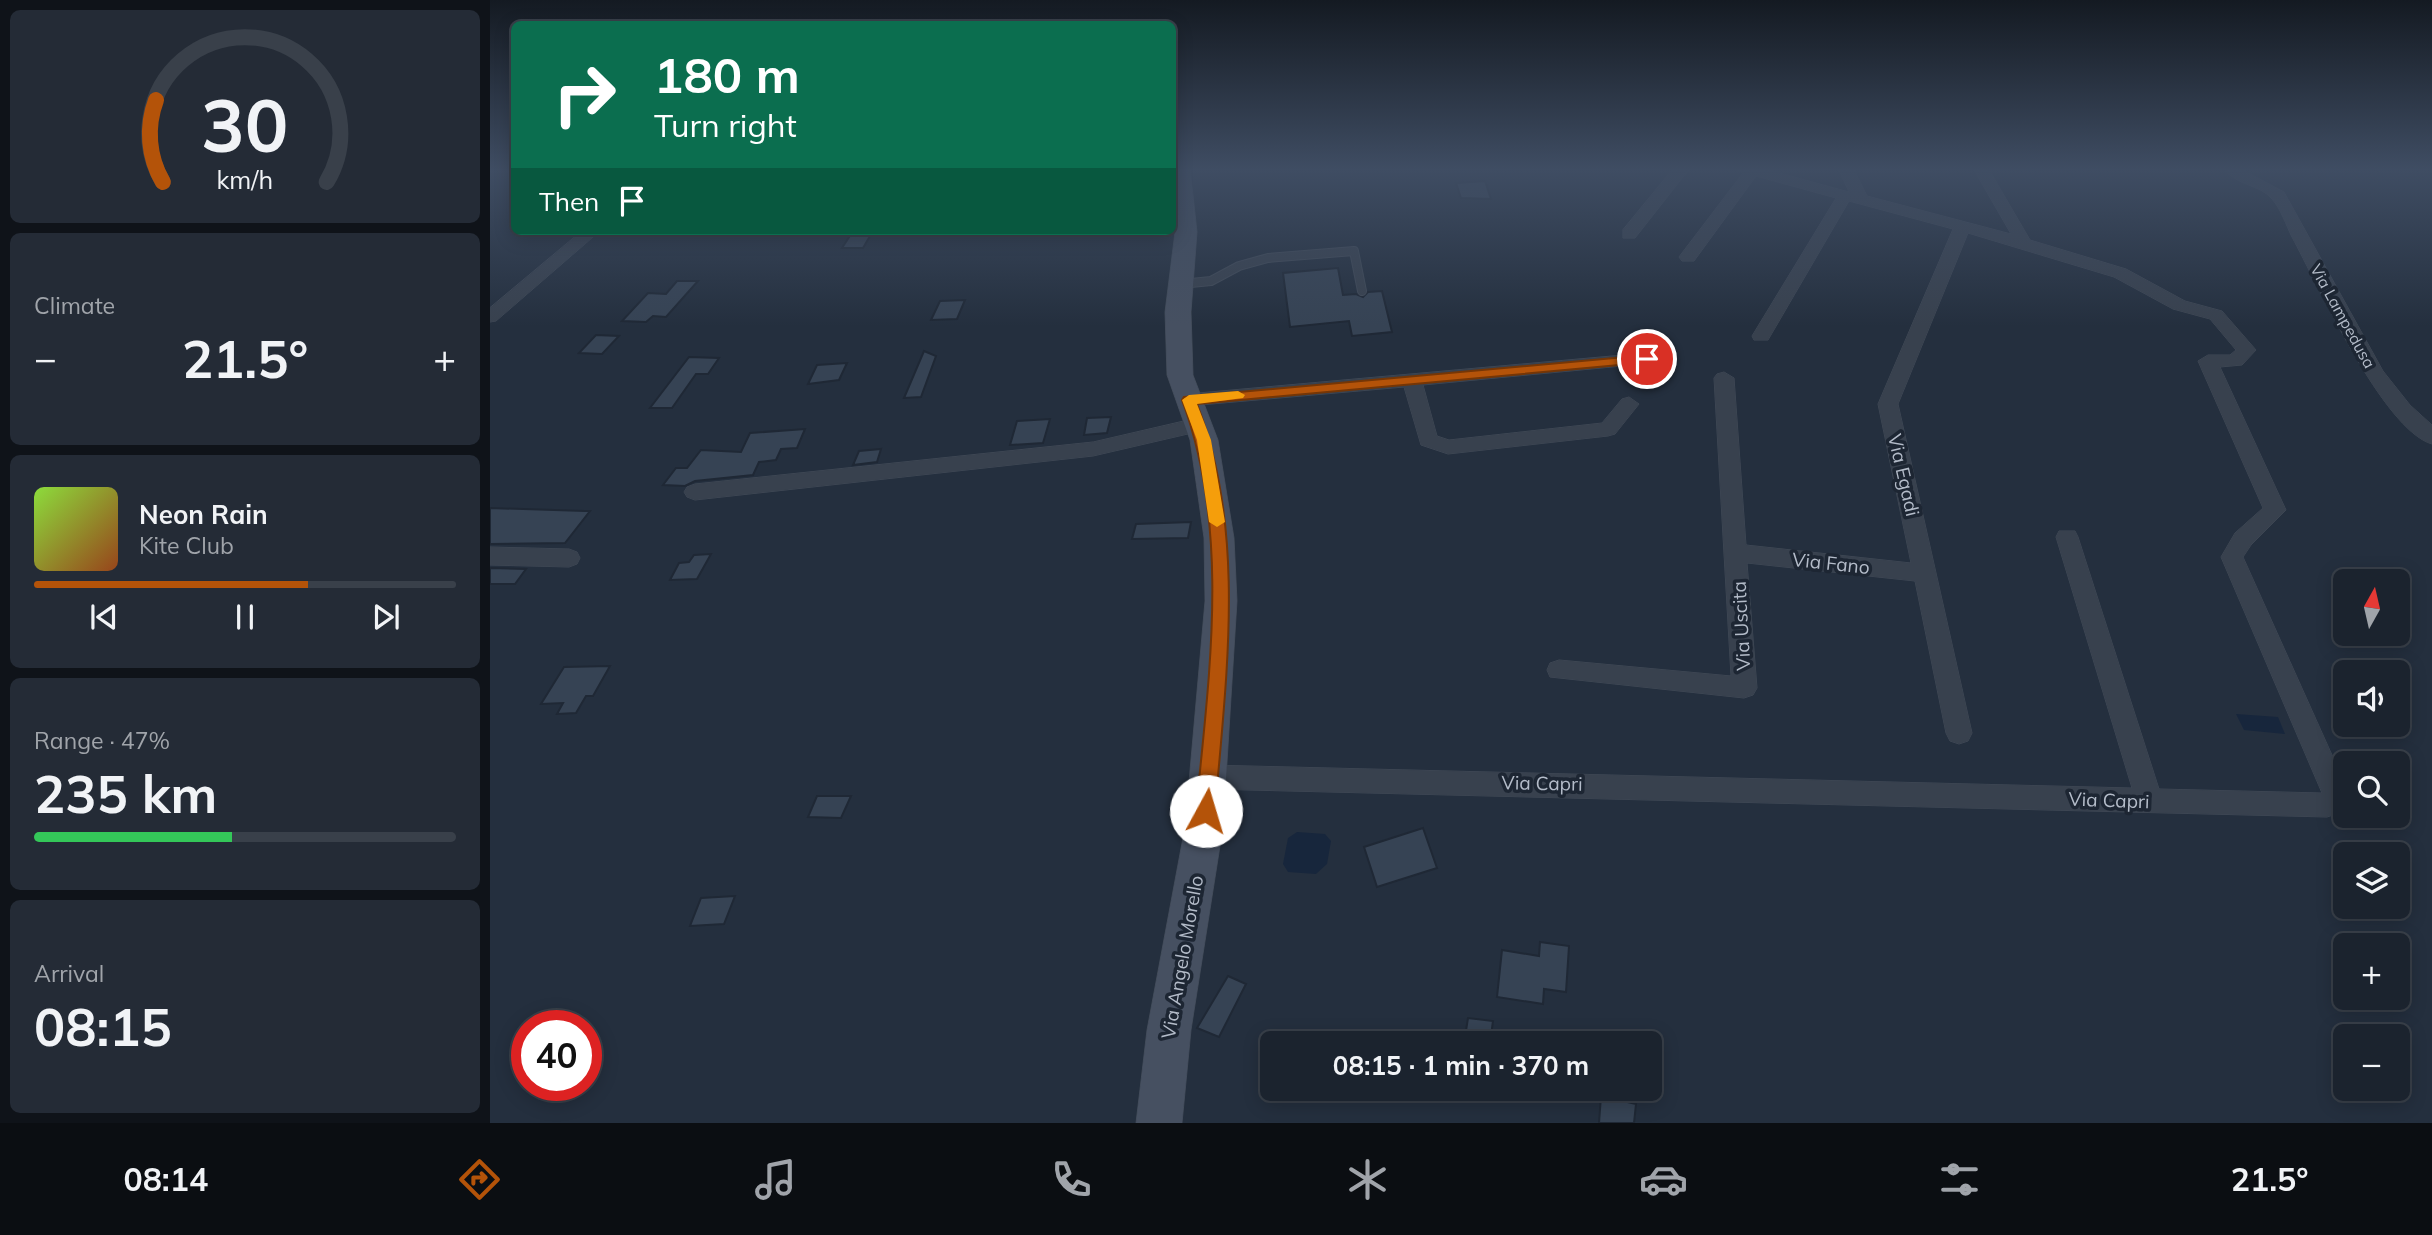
<!DOCTYPE html>
<meta charset="utf-8">
<style>
body{margin:0;font-family:Mulish,sans-serif;background:#242b36;color:#f1f3f6;height:100vh;display:flex;flex-direction:column;font-size:26px;white-space:nowrap}
*{box-sizing:border-box;margin:0}
p{font-size:23px;color:#a0a4aa}
.icon{flex:none;width:38px;height:38px;fill:none;stroke:currentColor;stroke-width:2;stroke-linecap:round;stroke-linejoin:round}
.map{position:relative;flex:1;overflow:hidden}
.details{display:flex;flex-direction:column;gap:10px;padding:10px;background:#0f1319;width:490px}
.details>*{flex:none}
.banner{position:absolute;left:21px;top:21px;width:665px;height:214px;border-radius:10px;box-shadow:0 4px 18px #0003,0 0 0 2px #39404a;background:#0b6e4f;color:#fff;overflow:hidden}
.needle{width:46px;rotate:8deg}
.buttons{position:absolute;left:1843px;top:569px;display:grid;gap:14px}
.buttons a{display:grid;place-items:center;width:77px;height:77px;border-radius:10px;background:#1b232e;box-shadow:0 4px 18px #0003,0 0 0 2px #39404a;font-size:35px}
.speed{position:absolute;left:21px;top:1010px;display:flex;gap:14px;font-size:35px;font-weight:700;text-align:center}
.speed>*{display:grid;place-content:center;width:91px;height:91px;border-radius:50%;background:#1b232e;box-shadow:0 4px 18px #0003,0 0 0 2px #39404a;line-height:1}
.speed .limit{border:10px solid #d22;background:#fff;color:#111}
.pin{position:absolute;display:grid;place-items:center;width:60px;height:60px;color:#fff;margin:-30px;border:4px solid #fff;border-radius:50%;box-shadow:0 2px 7px #0007}
.me{position:absolute;width:77px;margin:-38px;rotate:6deg;stroke-linejoin:round;filter:drop-shadow(0 0 5px #0008)}
.turn{display:flex;align-items:center;gap:24px;height:147px;padding:0 28px;font-size:32px}
.turn .icon{width:91px;height:91px;stroke-width:2.5}
.turn b{display:block;font-size:49px;line-height:60px}
.then{display:flex;align-items:center;height:66px;padding:0 28px;background:#0003;gap:14px;font-size:26px}
.big{font-size:52px;font-weight:700;line-height:1.1}
.details .tile{flex:1;display:flex;flex-direction:column;justify-content:center;gap:10px;min-width:0;padding:0 24px;border-radius:10px;background:#242b36}
.details .dial{align-items:center;gap:0}
.dial svg{height:182px;overflow:visible;fill:none;stroke:#39404a;stroke-width:7;stroke-linecap:round;text-anchor:middle}
.dial text{fill:#f1f3f6;stroke:none}
.song{display:flex;align-items:center;gap:21px}
.cover{width:84px;height:84px;border-radius:10px;background:linear-gradient(135deg,hsl(90 70% 55%),hsl(20 70% 35%))}
.played{height:7px;border-radius:4px;background:linear-gradient(90deg,#b45309 65%,#39404a 65%)}
.keys{display:flex;justify-content:space-around;direction:ltr}
.heat{display:flex;justify-content:space-between;align-items:center;font-size:38px;direction:ltr}
.charge{height:10px;border-radius:5px;background:linear-gradient(90deg,#34c759 47%,#39404a 0)}
.trip{position:absolute;left:770px;top:1031px;width:402px;height:70px;border-radius:10px;background:#1b232e;box-shadow:0 4px 18px #0003,0 0 0 2px #39404a;font-weight:700;line-height:70px;text-align:center}
.dock{display:flex;height:112px;justify-content:space-around;align-items:center;background:#0b0e12;color:#a0a4aa}
.dock .icon{width:49px;height:49px}
.dock .active{color:#b45309}
.dock b{font-size:32px;color:#f1f3f6}
main{display:flex;flex:1;min-height:0}
.map>svg:first-child{display:block}
.water{fill:#17263c}
.building{fill:#364354;stroke:#1f2835;stroke-width:2}
.lines{fill:none;stroke-linecap:round;stroke-linejoin:round}
.lane-casing{stroke:#414a57;stroke-width:10}
.street-casing{stroke:#414a57;stroke-width:1}
.secondary-casing{stroke:#414a57;stroke-width:1}
.lane{stroke:#38414e;stroke-width:8}
.street{fill:#38414e;fill-rule:evenodd}
.secondary{fill:#465061;fill-rule:evenodd}
.route{fill:#b45309;stroke:#753606;stroke-width:2}
.slow{fill:#f59e0b}
.labels{text-anchor:middle;stroke-width:7;stroke-linejoin:round;paint-order:stroke}
.far-street-label{font-size:16px;fill:#b4bcc9;stroke:#1d2633}
.street-label{font-size:19px;fill:#b4bcc9;stroke:#1d2633}
</style>
<main>
<section class="details">
<div class="tile dial"><svg viewBox="0 0 100 80">
<path d="M14 69A42 42 0 1 1 86 69"/>
<path d="M14 69A42 42 0 0 1 11 33" stroke="#b45309"/>
<text x="50" y="56" font-size="32" font-weight="700">30</text>
<text x="50" y="72" font-size="11">km/h</text>
</svg></div>
<div class="tile"><p>Climate</p>
<div class="heat"><a>−</a><b class="big">21.5°</b><a>+</a></div>
</div>
<div class="tile">
<div class="song"><i class="cover"></i><div><b>Neon Rain</b><p>Kite Club</p></div></div>
<div class="played"></div>
<div class="keys"><svg class="icon" aria-label="previous" viewBox="0 0 24 24"><path d="M18 5L8 12l10 7zM5 5v14"/></svg><svg class="icon" aria-label="pause" viewBox="0 0 24 24"><path d="M8 5v14M16 5v14"/></svg><svg class="icon" aria-label="next" viewBox="0 0 24 24"><path d="M6 5l10 7-10 7zM19 5v14"/></svg></div>
</div>
<div class="tile"><p>Range · 47%</p><b class="big">235 km</b><div class="charge"></div></div>
<div class="tile"><p>Arrival</p><b class="big">08:15</b></div>
</section>
<div class="map">
<svg width="1942" height="1123" viewBox="0 0 1942 1123">
<rect width="100%" height="100%" fill="#242f3e"/>
<g class="water">
<polygon points="1746,714 1788,717 1795,734 1754,730"/>
<polygon points="807,832 835,834 841,841 837,864 826,874 798,872 793,864 798,838"/>
</g>
<g class="building">
<polygon points="995,181 1001,199 971,198 966,183"/>
<polygon points="363,231 383,231 373,248 352,248"/>
<polygon points="848,268 853,295 866,294 873,297 878,292 892,291 902,332 862,336 859,321 800,327 793,273"/>
<polygon points="187,281 208,281 176,317 163,316 156,322 132,321 158,293 176,294"/>
<polygon points="475,300 467,319 441,320 450,301"/>
<polygon points="106,335 129,336 112,354 89,353"/>
<polygon points="434,351 446,356 431,397 414,398"/>
<polygon points="199,357 229,358 218,374 206,374 182,408 160,408"/>
<polygon points="357,363 349,380 318,384 327,365"/>
<polygon points="621,417 617,433 594,435 597,418"/>
<polygon points="560,419 553,443 520,445 527,421"/>
<polygon points="315,429 307,448 291,449 286,460 269,462 263,475 205,481 195,486 173,485 186,468 197,468 211,450 251,452 260,433"/>
<polygon points="391,449 387,462 363,465 369,451"/>
<polygon points="0,508 95,511 100,511 75,543 0,544"/>
<polygon points="701,522 698,538 642,539 646,524"/>
<polygon points="221,554 207,579 180,580 189,563 199,562 204,555"/>
<polygon points="0,568 36,569 25,584 0,584"/>
<polygon points="120,666 103,696 96,696 86,713 67,714 73,703 51,704 74,667"/>
<polygon points="327,796 361,796 351,818 318,817"/>
<polygon points="933,828 947,868 887,887 874,847"/>
<polygon points="245,896 234,924 200,926 211,898"/>
<polygon points="1050,942 1079,946 1076,992 1054,989 1053,1004 1007,997 1012,950 1049,956"/>
<polygon points="738,976 756,984 729,1037 707,1028"/>
<polygon points="978,1018 1003,1021 1000,1043 974,1043"/>
<polygon points="1111,1096 1146,1104 1144,1123 1109,1123"/>
</g>
<g class="lines">
<defs>
<polyline id="lane" points="691,284 721,281 749,266 778,258 864,251 872,291"/>
<g id="street">
<polygon points="1184,168 1200,168 1145,238 1133,238 1133,230"/>
<polygon points="1245,168 1271,168 1359,192 1348,168 1363,168 1377,196 1521,234 1483,168 1498,168 1540,240 1636,269 1695,301 1732,311 1766,350 1752,365 1730,367 1796,510 1761,545 1753,557 1855,784 1855,811 1837,817 719,789 710,785 706,777 710,769 719,765 1642,788 1566,537 1569,531 1585,531 1588,537 1669,789 1832,793 1731,557 1745,533 1773,508 1708,361 1718,355 1740,355 1746,350 1720,319 1683,309 1624,277 1478,233 1408,404 1482,733 1478,741 1469,744 1460,741 1456,733 1425,581 1257,563 1267,688 1263,695 1254,698 1060,677 1057,670 1060,663 1069,660 1241,676 1224,378 1227,374 1234,372 1244,378 1256,545 1421,563 1388,404 1463,229 1359,201 1278,340 1264,340 1262,336 1346,198 1266,176 1204,261 1192,261 1189,257 1192,253 1253,173"/>
<path d="M1733 168H1749L1794 192 1893 371 1920 405 1942 425V444C1893 430 1827 283 1802 237 1796 225 1791 209 1782 199 1770 184 1746 186 1733 168Z"/>
<polygon points="92,231 110,231 6,321 0,322 0,308"/>
<polygon points="1157,353 1164,355 1166,359 1164,363 933,385 947,436 959,440 1112,423 1132,399 1139,397 1149,404 1125,434 1118,436 958,454 931,445 914,387 699,406 689,400 699,394"/>
<polygon points="708,418 718,425 715,430 603,456 205,500 197,497 194,492 197,487 205,484 603,442"/>
<polygon points="0,547 79,549 87,552 90,558 87,564 79,567 0,565"/>
</g>
<polygon id="secondary" points="682,168 700,168 707,232 701,312 703,375 728,440 744,538 747,601 733,827 701,1030 692,1123 646,1123 657,1030 695,827 715,601 714,538 700,440 677,375 675,312 685,232"/>
</defs>
<use href="#lane" class="lane-casing"/>
<use href="#street" class="street-casing"/>
<use href="#secondary" class="secondary-casing"/>
<use href="#lane" class="lane"/>
<use href="#street" class="street"/>
<use href="#secondary" class="secondary"/>
</g>
<linearGradient id="sky" x2="0" y2="1"><stop stop-color="#141a22"/><stop offset="0.52" stop-color="#3f4d63"/><stop offset="1" stop-color="#3f4d63" stop-opacity="0"/></linearGradient>
<rect width="1942" height="326" fill="url(#sky)"/>
<path class="route" d="M1157 355 1164 359 1162 362 707 404C757 532 736 677 725 811L722 817 716 819 709 817 706 811C719 675 741 531 692 400L694 397Z"/>
<polygon class="slow" points="748,391 755,395 753,398 707,404 721,440 735,522 727,527 719,522 707,440 692,400 699,395"/>
<g class="labels">
<g class="far-street-label">
<text transform="translate(1853 316) rotate(61)" y="6">Via Lampedusa</text>
</g>
<g class="street-label">
<text transform="translate(1414 475) rotate(77)" y="7">Via Egadi</text>
<text transform="translate(1341 563) rotate(6)" y="7">Via Fano</text>
<text transform="translate(1251 626) rotate(-93)" y="7">Via Uscita</text>
<text transform="translate(1052 783) rotate(1)" y="7">Via Capri</text>
<text transform="translate(1619 800) rotate(2)" y="7">Via Capri</text>
<text transform="translate(692 957) rotate(-80)" y="7">Via Angelo Morello</text>
</g>
</g>
</svg>
<div class="buttons">
<a><svg class="needle" viewBox="-14 -14 28 28"><path d="M0-13l5 13h-10z" fill="#e53935"/><path d="M0 13l5-13h-10z" fill="#a0a4aa"/></svg></a>
<a><svg class="icon" aria-label="sound" viewBox="0 0 24 24"><path d="M4 9h4l5-4v14l-5-4H4zM17 9q2 3 0 6"/></svg></a>
<a><svg class="icon" aria-label="search" viewBox="0 0 24 24"><circle cx="10" cy="10" r="6"/><path d="M15 15l6 6"/></svg></a>
<a><svg class="icon" aria-label="layers" viewBox="0 0 24 24"><path d="M12 4l9 5-9 5-9-5zM3 14l9 5 9-5"/></svg></a>
<a>+</a>
<a>−</a>
</div>
<div class="speed"><div class="limit">40</div></div>
<div class="pin" style="left:1157px;top:359px;background:#d93025"><svg class="icon" aria-label="arrive" viewBox="0 0 24 24"><path d="M6 21V4h12l-3 4 3 4H6"/></svg></div>
<svg class="me" style="left:716px;top:811px" viewBox="-20 -20 40 40"><circle r="19" fill="#fff"/><path d="M0-13L10 11 0 6-10 11z" fill="#b45309"/></svg>
<div class="trip">08:15 · 1 min · 370 m</div>
<div class="banner">
<div class="turn"><svg class="icon" aria-label="right" viewBox="0 0 24 24"><path d="M7 20v-9h11M14 6l5 5-5 5"/></svg><div><b>180 m</b>Turn right</div></div>
<div class="then">Then<svg class="icon" aria-label="arrive" viewBox="0 0 24 24"><path d="M6 21V4h12l-3 4 3 4H6"/></svg></div>
</div>
</div>
</main>
<nav class="dock">
<b>08:14</b>
<svg class="icon active" aria-label="directions" viewBox="0 0 24 24"><path d="M12 3l9 9-9 9-9-9zM9 14v-3h6M13 9l2 2-2 2"/></svg>
<svg class="icon" aria-label="music" viewBox="0 0 24 24"><path d="M9 18V5l10-2v13"/><circle cx="6" cy="18" r="3"/><circle cx="16" cy="16" r="3"/></svg>
<svg class="icon" aria-label="phone" viewBox="0 0 24 24"><path d="M5 4h4l2 5-3 2q2 4 5 5l2-3 5 2v4C11 20 4 13 5 4z"/></svg>
<svg class="icon" aria-label="climate" viewBox="0 0 24 24"><path d="M12 3v18M4 7l16 10M4 17L20 7"/></svg>
<svg class="icon" aria-label="car" viewBox="0 0 24 24"><path d="M5 17H2v-5l4-1 3-4h7l3 4 3 1v5h-3M9 17h6M6 11h13"/><circle cx="7" cy="17" r="2"/><circle cx="17" cy="17" r="2"/></svg>
<svg class="icon" aria-label="filters" viewBox="0 0 24 24"><path d="M4 7h16M4 17h16"/><circle cx="9" cy="7" r="2"/><circle cx="15" cy="17" r="2"/></svg>
<b>21.5°</b>
</nav>
